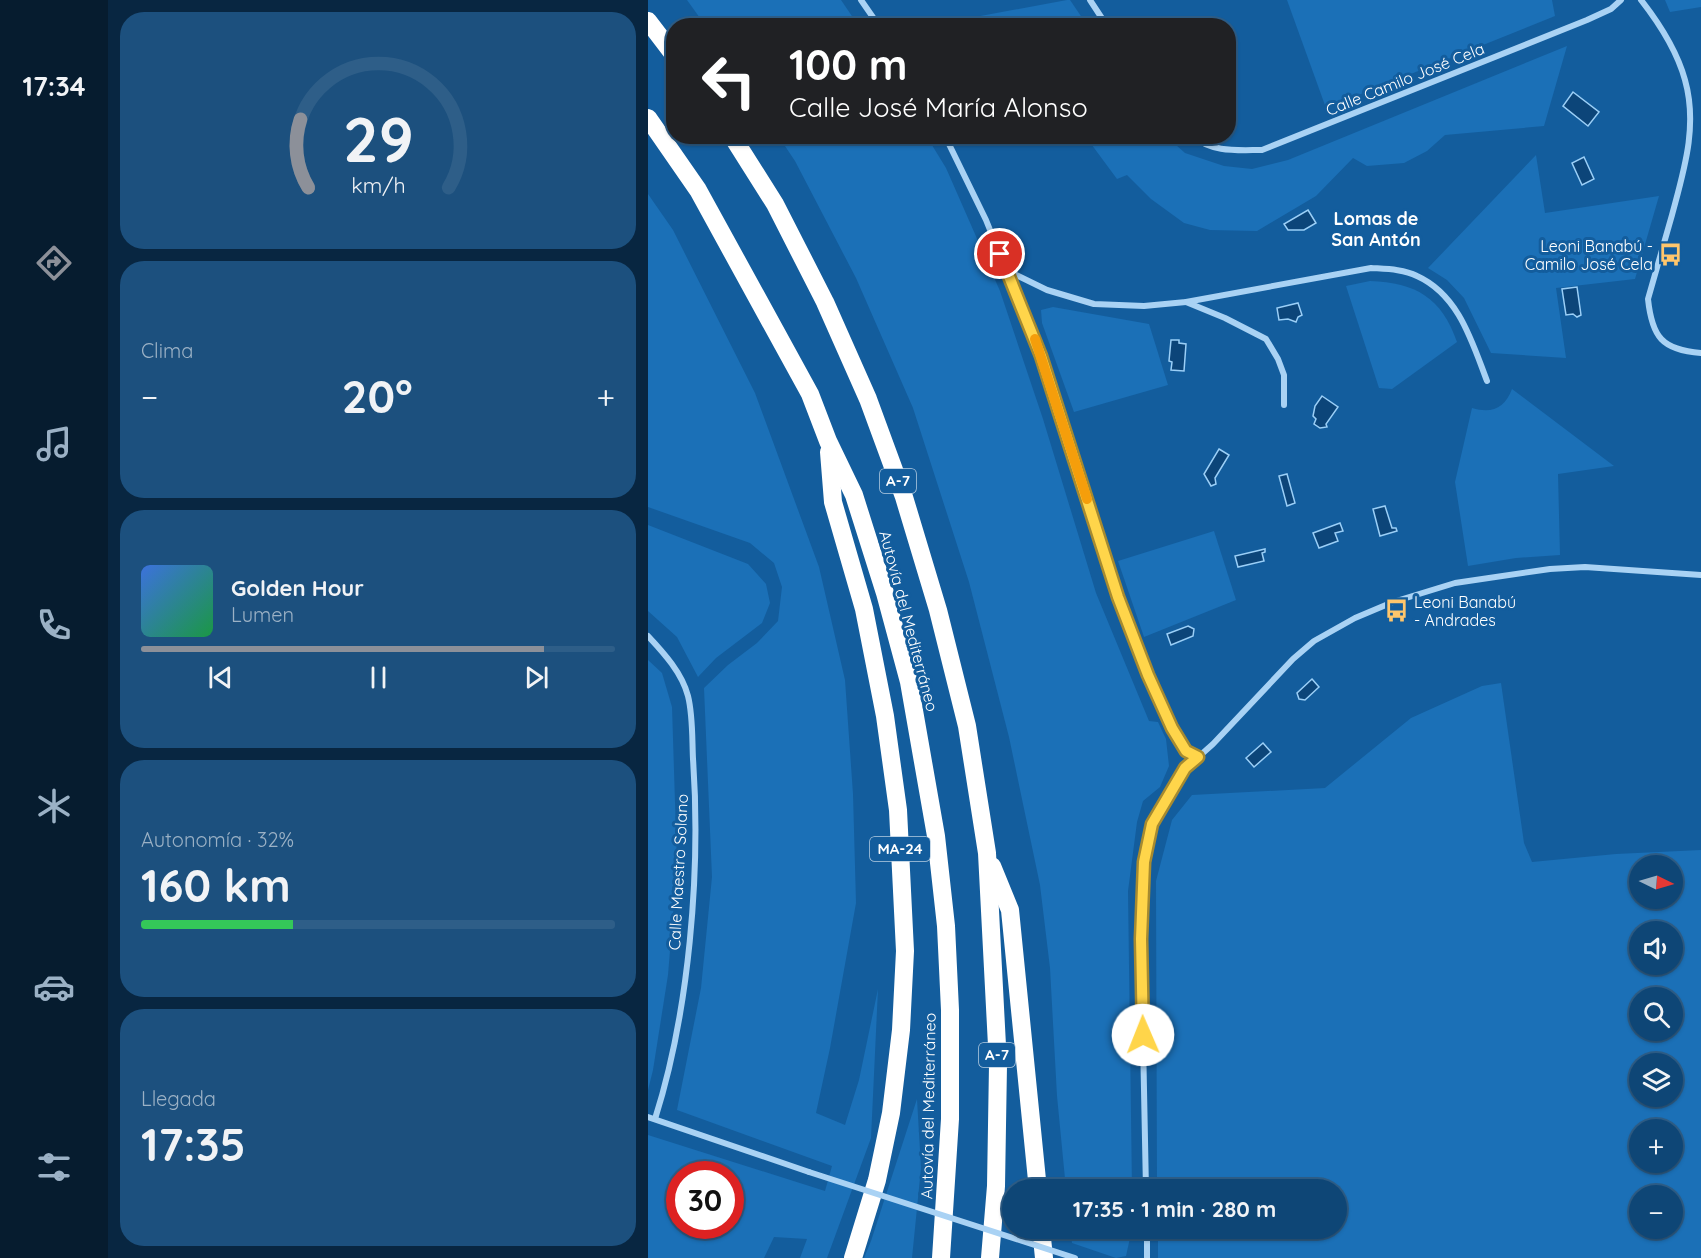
<!DOCTYPE html>
<html lang="es">
<meta charset="utf-8">
<style>
body{margin:0;font-family:Quicksand,sans-serif;background:#1c507e;color:#f1f3f6;height:100vh;display:flex;flex-direction:column;font-size:22px;white-space:nowrap}
*{box-sizing:border-box;margin:0}
p{font-size:20px;color:#9bb1c5}
.icon{flex:none;width:33px;height:33px;fill:none;stroke:currentColor;stroke-width:2;stroke-linecap:round;stroke-linejoin:round}
.map{position:relative;flex:1;overflow:hidden}
.details{display:flex;flex-direction:column;gap:12px;padding:12px;background:#082641;width:540px}
.details>*{flex:none}
.banner{position:absolute;left:18px;top:18px;width:570px;height:126px;border-radius:24px;box-shadow:0 2px 4px #0004,0 0 0 2px #2e5e88;background:#202124;color:#fff;overflow:hidden}
.needle{width:39px;rotate:95deg}
.controls{position:absolute;left:981px;top:855px;display:grid;gap:12px}
.controls a{display:grid;place-items:center;width:54px;height:54px;border-radius:50%;background:#0e4676;box-shadow:0 2px 4px #0004,0 0 0 2px #2e5e88;font-size:30px}
.speed{position:absolute;left:18px;top:1161px;display:flex;gap:12px;font-size:30px;font-weight:700;text-align:center}
.speed>*{display:grid;place-content:center;width:78px;height:78px;border-radius:50%;background:#0e4676;box-shadow:0 2px 4px #0004,0 0 0 2px #2e5e88;line-height:1}
.speed .limit{border:9px solid #d22;background:#fff;color:#111}
.pin{position:absolute;display:grid;place-items:center;width:51px;height:51px;color:#fff;margin:-26px;border:3px solid #fff;border-radius:50%;box-shadow:0 2px 6px #0007}
.me{position:absolute;width:66px;margin:-33px;rotate:359deg;stroke-linejoin:round;filter:drop-shadow(0 0 4px #0008)}
.turn{display:flex;align-items:center;gap:21px;height:126px;padding:0 24px;font-size:27px}
.turn .icon{width:78px;height:78px;stroke-width:2.5}
.turn b{display:block;font-size:42px;line-height:51px}
.big{font-size:45px;font-weight:800;line-height:1.1}
.details .tile{flex:1;display:flex;flex-direction:column;justify-content:center;gap:9px;min-width:0;padding:0 21px;border-radius:24px;background:#1c507e}
.details .dial{align-items:center;gap:0}
.dial svg{height:156px;overflow:visible;fill:none;stroke:#2e5e88;stroke-width:7;stroke-linecap:round;text-anchor:middle}
.dial text{fill:#f1f3f6;stroke:none}
.song{display:flex;align-items:center;gap:18px}
.cover{width:72px;height:72px;border-radius:9px;background:linear-gradient(135deg,hsl(220 70% 55%),hsl(140 70% 35%))}
.played{height:6px;border-radius:3px;background:linear-gradient(90deg,#8c9099 85%,#2e5e88 85%)}
.keys{display:flex;justify-content:space-around;direction:ltr}
.heat{display:flex;justify-content:space-between;align-items:center;font-size:33px;direction:ltr}
.charge{height:9px;border-radius:4px;background:linear-gradient(90deg,#34c759 32%,#2e5e88 0)}
.trip{position:absolute;left:354px;top:1179px;width:345px;height:60px;border-radius:30px;background:#0e4676;box-shadow:0 2px 4px #0004,0 0 0 2px #2e5e88;font-weight:800;line-height:60px;text-align:center}
main{display:flex;flex:1;min-height:0}
.tabs{display:flex;flex-direction:column;width:108px;justify-content:space-around;align-items:center;background:#061c2f;color:#9bb1c5}
.tabs .icon{width:42px;height:42px}
.tabs .current{color:#8c9099}
.tabs b{font-size:27px;color:#f1f3f6}
.map>svg:first-child{display:block}
.green{fill:#1b70b7;fill-rule:evenodd}
.water{fill:#0c4579;stroke:#9bcff7;stroke-width:1.5}
.lines{fill:none;stroke-linecap:round;stroke-linejoin:round}
.minor{stroke:#a9d2f4;stroke-width:6}
.motorway{stroke:#fff;stroke-width:18}
.minor-bridge{stroke:#a9d2f4;stroke-width:6}
.route-casing{stroke:#a68a30;stroke-width:15}
.route{stroke:#ffd54a;stroke-width:10}
.slow{stroke:#f59e0b;stroke-width:10}
.labels{text-anchor:middle;stroke-width:6;stroke-linejoin:round;paint-order:stroke}
.shield{fill:#135d9d;stroke:#b8cee2;stroke-width:1.5}
.shield-label{font-size:15px;font-weight:bold;fill:#fff}
.street-label{font-size:16px;fill:#fff;stroke:#135d9d}
.poi-label{font-size:16px;fill:#fff;stroke:#135d9d;text-anchor:end}
.neighbourhood-label{font-size:18px;font-weight:bold;fill:#fff;stroke:#135d9d}
</style>
<main>
<nav class="tabs">
<b>17:34</b>
<svg class="icon current" aria-label="directions" viewBox="0 0 24 24"><path d="M12 3l9 9-9 9-9-9zM9 14v-3h6M13 9l2 2-2 2"/></svg>
<svg class="icon" aria-label="music" viewBox="0 0 24 24"><path d="M9 18V5l10-2v13"/><circle cx="6" cy="18" r="3"/><circle cx="16" cy="16" r="3"/></svg>
<svg class="icon" aria-label="phone" viewBox="0 0 24 24"><path d="M5 4h4l2 5-3 2q2 4 5 5l2-3 5 2v4C11 20 4 13 5 4z"/></svg>
<svg class="icon" aria-label="climate" viewBox="0 0 24 24"><path d="M12 3v18M4 7l16 10M4 17L20 7"/></svg>
<svg class="icon" aria-label="car" viewBox="0 0 24 24"><path d="M5 17H2v-5l4-1 3-4h7l3 4 3 1v5h-3M9 17h6M6 11h13"/><circle cx="7" cy="17" r="2"/><circle cx="17" cy="17" r="2"/></svg>
<svg class="icon" aria-label="filters" viewBox="0 0 24 24"><path d="M4 7h16M4 17h16"/><circle cx="9" cy="7" r="2"/><circle cx="15" cy="17" r="2"/></svg>
</nav>
<section class="details">
<div class="tile dial"><svg viewBox="0 0 100 80">
<path d="M14 69A42 42 0 1 1 86 69"/>
<path d="M14 69A42 42 0 0 1 10 34" stroke="#8c9099"/>
<text x="50" y="56" font-size="32" font-weight="700">29</text>
<text x="50" y="72" font-size="11">km/h</text>
</svg></div>
<div class="tile"><p>Clima</p>
<div class="heat"><a>−</a><b class="big">20°</b><a>+</a></div>
</div>
<div class="tile">
<div class="song"><i class="cover"></i><div><b>Golden Hour</b><p>Lumen</p></div></div>
<div class="played"></div>
<div class="keys"><svg class="icon" aria-label="previous" viewBox="0 0 24 24"><path d="M18 5L8 12l10 7zM5 5v14"/></svg><svg class="icon" aria-label="pause" viewBox="0 0 24 24"><path d="M8 5v14M16 5v14"/></svg><svg class="icon" aria-label="next" viewBox="0 0 24 24"><path d="M6 5l10 7-10 7zM19 5v14"/></svg></div>
</div>
<div class="tile"><p>Autonomía · 32%</p><b class="big">160 km</b><div class="charge"></div></div>
<div class="tile"><p>Llegada</p><b class="big">17:35</b></div>
</section>
<div class="map">
<svg width="1053" height="1258" viewBox="0 0 1053 1258">
<rect width="100%" height="100%" fill="#135d9d"/>
<g class="green">
<polygon points="39,0 193,0 210,25 57,25"/>
<polygon points="419,0 422,0 439,25 284,25"/>
<polygon points="639,0 904,0 907,16 678,108"/>
<polygon points="1017,0 1053,0 1053,7 1022,12"/>
<polygon points="919,46 896,126 797,135 779,151 756,163 719,166 705,158 668,196 609,231 562,230 536,223 503,199 479,175 469,179 438,137 519,137 537,153 576,166 604,169 640,160"/>
<polygon points="131,137 279,137 298,168 352,291 395,419 448,593 501,721 510,722 518,739 521,766 512,787 495,801 489,822 480,891 484,1189 418,1189 409,1096 402,968 392,885 361,737 321,582 265,408 208,278 147,161"/>
<polygon points="888,155 897,213 1011,196 987,279 908,288 918,358 843,353 816,298 799,280 780,268"/>
<path d="M0 194 25 230 107 393 171 567 197 680 205 794 208 903 182 1048 168 1113 197 1125 211 1080 230 989 223 1138 179 1258H152L159 1239 126 1237 116 1258H0V1135L177 1191 184 1166 29 1110 53 988 64 877 56 688 80 665 109 643 130 621 134 587 126 563 102 543 0 507ZM32 1174H82V1226H32Z"/>
<path d="M722 281C768 283 793 297 809 342L744 389 731 388 698 286Z"/>
<polygon points="405,307 501,324 520,385 426,412 394,323 393,310"/>
<path d="M864 389 966 466 910 474 912 555 868 558 820 566 807 482 824 408C844 414 857 408 864 389Z"/>
<polygon points="0,525 100,564 118,584 122,603 114,623 68,658 50,677 29,637 0,611"/>
<polygon points="566,531 588,600 496,637 470,561"/>
<polygon points="0,660 14,673 24,707 29,865 20,975 5,1070 0,1090"/>
<path d="M853 683 876 843 884 862 968 854 1053 850V1258H510V1229L688 1228V1190L509 1189 508 881 524 820 544 795 677 788 763 718 834 686ZM992 866H1024V898H992ZM992 932H1024V964H992ZM992 998H1024V1030H992ZM992 1064H1024V1096H992ZM992 1130H1024V1162H992ZM992 1196H1024V1228H992Z"/>
<polygon points="269,1099 273,1168 264,1258 216,1258 223,1241"/>
<polygon points="422,1229 484,1229 478,1256 468,1258 424,1243"/>
</g>
<g class="water">
<polygon points="925,92 951,112 940,126 915,106"/>
<polygon points="936,157 946,179 934,185 924,163"/>
<polygon points="660,210 668,223 656,230 640,230 636,224"/>
<polygon points="929,287 933,315 929,317 925,314 918,315 914,289"/>
<polygon points="650,303 654,315 650,317 648,322 640,319 631,320 629,308"/>
<polygon points="523,340 531,340 531,343 538,344 536,371 523,370 524,362 521,361"/>
<polygon points="674,396 690,407 678,424 679,427 672,428 666,424 668,419 665,416 667,406"/>
<polygon points="571,449 581,455 567,478 568,484 563,486 556,474"/>
<polygon points="639,474 647,503 639,506 631,476"/>
<polygon points="737,506 744,528 748,528 749,531 732,536 725,509"/>
<polygon points="692,523 695,531 687,533 690,541 671,548 665,533"/>
<polygon points="617,549 617,552 614,553 616,561 590,567 587,556"/>
<polygon points="540,626 546,629 545,636 523,645 519,634"/>
<polygon points="664,679 671,687 657,700 651,699 649,693"/>
<polygon points="615,743 623,752 606,767 598,758"/>
</g>
<g class="lines">
<g class="minor">
<polyline points="213,0 231,26"/>
<polyline points="442,0 459,26"/>
<path d="M993 0C1011 23 1029 51 1037 80 1050 126 1036 170 1024 215 1016 243 1008 271 1000 299 1004 337 1014 350 1053 353"/>
<polyline points="297,136 338,220 393,356 470,597 500,675 524,728 538,751 550,757"/>
<path d="M545 136C564 153 590 150 614 150L939 20 963 9 973 0"/>
<path d="M360 271 399 290 446 304 496 306 538 302 723 268C738 269 755 269 769 276 811 295 824 342 839 381"/>
<polyline points="538,302 577,318 618,339 630,359 636,375 636,405"/>
<path d="M0 636C16 653 34 673 40 696 45 716 44 739 45 759 53 872 41 1012 7 1119"/>
<polyline points="0,1117 161,1172"/>
<polyline points="498,1190 493,939 496,862 504,824 538,768 565,744 645,659 666,641 707,618 745,602 807,583 902,569 937,567 1053,575"/>
<polyline points="499,1228 499,1258"/>
</g>
<g class="motorway">
<polyline points="0,21 26,55"/>
<polyline points="0,118 50,190 162,394 180,441 206,495 237,593 261,682 288,836 298,926 302,1010 302,1119 293,1258"/>
<polyline points="84,136 127,204 177,302 220,399 256,497 290,610 319,726 339,853 350,1065 348,1186 342,1258"/>
<polyline points="181,452 185,502 216,609 237,716 250,810 257,951 253,1030 243,1113 229,1180 205,1258"/>
<polyline points="344,866 362,910 390,1190"/>
<polyline points="393,1228 396,1258"/>
</g>
<polyline class="minor-bridge" points="161,1172 427,1258"/>
</g>
<g class="lines">
<defs>
<polyline id="route" points="352,254 393,356 470,597 500,675 524,728 538,751 550,757 537,768 504,824 496,862 493,939 495,1035"/>
</defs>
<use href="#route" class="route-casing"/>
<use href="#route" class="route"/>
<polyline class="slow" points="387,339 439,499"/>
</g>
<defs>
<symbol id="bus-bare" viewBox="-9 -9 18 18"><path d="M-5-6H5V4H4V6H2V4H-2V6H-4V4H-5ZM-3.5-4V0h7V-4ZM-3.5 1.2v1.5H-2V1.2ZM2 1.2v1.5H3.5V1.2Z" fill="#ffc66c" stroke="#135d9d" stroke-width="2.5" paint-order="stroke"/></symbol>
</defs>
<g fill-rule="evenodd">
<use href="#bus-bare" x="1006" y="238" width="33" height="33"/>
<use href="#bus-bare" x="732" y="594" width="33" height="33"/>
</g>
<g class="labels">
<g class="shield">
<rect x="232" y="469" width="36" height="24" rx="4.5"/>
<rect x="222" y="837" width="60" height="24" rx="4.5"/>
<rect x="331" y="1043" width="36" height="24" rx="4.5"/>
</g>
<g class="shield-label">
<text x="250" y="486">A-7</text>
<text x="252" y="854">MA-24</text>
<text x="349" y="1060">A-7</text>
</g>
<g class="street-label">
<text transform="translate(757 79) rotate(-22)" y="6">Calle Camilo José Cela</text>
<text transform="translate(261 621) rotate(75)" y="6">Autovía del Mediterráneo</text>
<text transform="translate(30 872) rotate(-87)" y="6">Calle Maestro Solano</text>
<text transform="translate(280 1106) rotate(-89)" y="6">Autovía del Mediterráneo</text>
</g>
<g class="poi-label">
<text x="1005" y="252">Leoni Banabú -<tspan x="1005" dy="18">Camilo José Cela</tspan></text>
<text x="766" y="608" text-anchor="start">Leoni Banabú<tspan x="766" dy="18">- Andrades</tspan></text>
</g>
<g class="neighbourhood-label">
<text x="728" y="225">Lomas de<tspan x="728" dy="21">San Antón</tspan></text>
</g>
</g>
</svg>
<div class="controls">
<a><svg class="needle" viewBox="-14 -14 28 28"><path d="M0-13l5 13h-10z" fill="#e53935"/><path d="M0 13l5-13h-10z" fill="#9bb1c5"/></svg></a>
<a><svg class="icon" aria-label="sound" viewBox="0 0 24 24"><path d="M4 9h4l5-4v14l-5-4H4zM17 9q2 3 0 6"/></svg></a>
<a><svg class="icon" aria-label="search" viewBox="0 0 24 24"><circle cx="10" cy="10" r="6"/><path d="M15 15l6 6"/></svg></a>
<a><svg class="icon" aria-label="layers" viewBox="0 0 24 24"><path d="M12 4l9 5-9 5-9-5zM3 14l9 5 9-5"/></svg></a>
<a>+</a>
<a>−</a>
</div>
<div class="speed"><div class="limit">30</div></div>
<div class="pin" style="left:352px;top:254px;background:#d93025"><svg class="icon" aria-label="arrive" viewBox="0 0 24 24"><path d="M6 21V4h12l-3 4 3 4H6"/></svg></div>
<svg class="me" style="left:495px;top:1035px" viewBox="-20 -20 40 40"><circle r="19" fill="#fff"/><path d="M0-13L10 11 0 6-10 11z" fill="#ffd54a"/></svg>
<div class="trip">17:35 · 1 min · 280 m</div>
<div class="banner">
<div class="turn"><svg class="icon" aria-label="left" viewBox="0 0 24 24"><path d="M17 20v-9H6M10 6l-5 5 5 5"/></svg><div><b>100 m</b>Calle José María Alonso</div></div>
</div>
</div>
</main>
